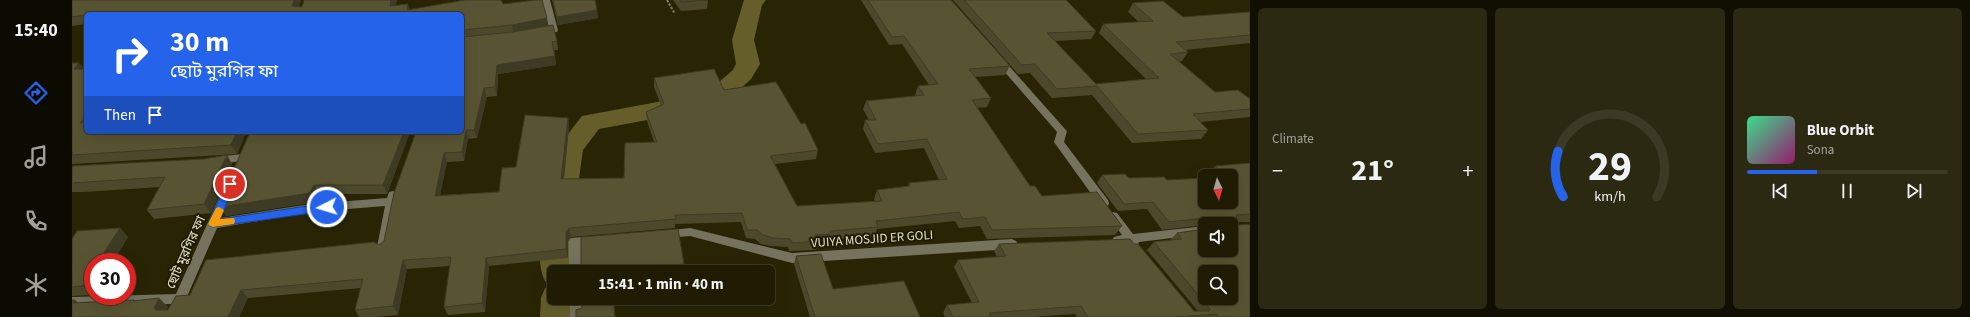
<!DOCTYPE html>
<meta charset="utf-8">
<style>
body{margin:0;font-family:"Source Sans 3","Noto Sans Bengali",sans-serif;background:#2c2912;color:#f1f3f6;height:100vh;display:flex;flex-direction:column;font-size:15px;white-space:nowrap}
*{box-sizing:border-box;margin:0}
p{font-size:13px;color:#a1a19a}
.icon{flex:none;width:22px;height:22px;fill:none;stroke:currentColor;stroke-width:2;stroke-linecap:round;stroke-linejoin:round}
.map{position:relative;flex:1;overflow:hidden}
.sheet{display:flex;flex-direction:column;gap:8px;padding:8px;background:#110f02;width:720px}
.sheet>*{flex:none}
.banner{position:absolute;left:12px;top:12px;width:380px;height:122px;border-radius:6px;box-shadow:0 4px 16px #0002,0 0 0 1px #3c3a25;background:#2563eb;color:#fff;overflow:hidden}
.needle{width:26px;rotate:175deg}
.fabs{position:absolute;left:1126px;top:169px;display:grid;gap:8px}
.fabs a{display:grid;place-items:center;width:40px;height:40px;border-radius:6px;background:#1f1c03;box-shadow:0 4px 16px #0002,0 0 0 1px #3c3a25;font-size:20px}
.speed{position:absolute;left:12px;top:253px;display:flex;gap:8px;font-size:20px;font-weight:700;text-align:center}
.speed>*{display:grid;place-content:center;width:52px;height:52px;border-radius:50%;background:#1f1c03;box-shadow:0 4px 16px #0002,0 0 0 1px #3c3a25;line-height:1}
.speed .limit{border:6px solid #d22;background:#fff;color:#111}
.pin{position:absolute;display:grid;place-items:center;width:34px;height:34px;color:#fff;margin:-17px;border:2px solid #fff;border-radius:50%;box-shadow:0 1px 4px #0007}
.me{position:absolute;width:44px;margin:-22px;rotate:265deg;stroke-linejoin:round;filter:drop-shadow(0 0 3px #0008)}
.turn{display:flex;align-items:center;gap:14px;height:84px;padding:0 20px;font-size:18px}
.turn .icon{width:52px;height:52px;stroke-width:2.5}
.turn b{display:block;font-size:28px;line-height:34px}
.then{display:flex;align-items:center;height:38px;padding:0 20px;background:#0003;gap:8px;font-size:15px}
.big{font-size:30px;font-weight:700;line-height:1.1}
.sheet .widget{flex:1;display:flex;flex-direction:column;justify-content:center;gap:6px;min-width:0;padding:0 14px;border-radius:6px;background:#2c2912}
.sheet .dial{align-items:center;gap:0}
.dial svg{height:104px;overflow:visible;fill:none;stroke:#3c3a25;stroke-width:7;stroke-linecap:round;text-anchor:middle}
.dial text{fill:#f1f3f6;stroke:none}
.song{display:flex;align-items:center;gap:12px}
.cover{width:48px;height:48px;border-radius:6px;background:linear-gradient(135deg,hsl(150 70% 55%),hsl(320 70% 35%))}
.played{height:4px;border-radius:2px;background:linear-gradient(90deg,#2563eb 35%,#3c3a25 35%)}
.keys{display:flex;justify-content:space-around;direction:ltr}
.heat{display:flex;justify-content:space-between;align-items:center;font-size:22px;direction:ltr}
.sheet .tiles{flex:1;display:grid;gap:8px;grid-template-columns:repeat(3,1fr)}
.trip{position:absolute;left:475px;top:265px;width:228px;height:40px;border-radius:6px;background:#1f1c03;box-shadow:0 4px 16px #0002,0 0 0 1px #3c3a25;font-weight:700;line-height:40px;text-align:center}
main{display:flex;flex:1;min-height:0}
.tab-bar{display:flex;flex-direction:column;width:72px;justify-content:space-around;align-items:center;background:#0c0b01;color:#a1a19a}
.tab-bar .icon{width:28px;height:28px}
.tab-bar .current{color:#2563eb}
.tab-bar b{font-size:18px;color:#f1f3f6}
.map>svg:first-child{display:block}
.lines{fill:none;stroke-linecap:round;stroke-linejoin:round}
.canal{fill:#655e2b;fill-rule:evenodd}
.path{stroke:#7d7a60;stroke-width:2;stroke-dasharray:2.5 1.5;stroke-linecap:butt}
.minor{fill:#75725d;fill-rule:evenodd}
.wall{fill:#4c482c}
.shaded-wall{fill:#3e3b24}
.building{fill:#585433;stroke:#3e3b24;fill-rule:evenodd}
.route{fill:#2563eb;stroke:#184099}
.slow{fill:#f59e0b}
.labels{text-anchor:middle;stroke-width:4;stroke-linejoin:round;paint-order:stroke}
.street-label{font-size:13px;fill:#e1dfcc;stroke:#201c00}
</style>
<main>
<nav class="tab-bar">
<b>15:40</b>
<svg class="icon current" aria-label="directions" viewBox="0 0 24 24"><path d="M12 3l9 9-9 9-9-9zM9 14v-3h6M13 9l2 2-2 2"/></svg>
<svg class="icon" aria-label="music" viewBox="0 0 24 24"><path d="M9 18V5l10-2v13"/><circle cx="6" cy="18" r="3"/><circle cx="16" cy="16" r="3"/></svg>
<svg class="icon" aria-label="phone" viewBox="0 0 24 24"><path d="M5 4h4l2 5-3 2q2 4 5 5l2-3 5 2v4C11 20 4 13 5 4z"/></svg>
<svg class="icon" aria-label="climate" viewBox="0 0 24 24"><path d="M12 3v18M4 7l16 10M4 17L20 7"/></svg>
</nav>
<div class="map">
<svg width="1178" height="317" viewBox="0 0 1178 317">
<rect width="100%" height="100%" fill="#292504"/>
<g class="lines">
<g class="canal">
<path d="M672 0H694L690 5 682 40 688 64 679 79 650 106 527 129 511 150 498 242 500 272H482V284L473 281C458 253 479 181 485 148L510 116 634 93 661 70 664 64 660 40Z"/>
<polygon points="482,285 482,298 501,298 502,317 468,317 469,298 473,288"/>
</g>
<polyline class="path" points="595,0 603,14"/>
<g class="minor">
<polygon points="470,0 478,0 486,30 485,32 471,33 467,31 468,29 477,28"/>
<polygon points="927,57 930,58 993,129 995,131 992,142 1036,200 1037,203 1036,206 1028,206 982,142 985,132 924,62 924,58"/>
<polygon points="170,154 174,156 175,158 174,160 144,165 139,161 144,157"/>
<polygon points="321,191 325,192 326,195 315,250 311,252 307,250 305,247 313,206 239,212 145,228 114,299 104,317 92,317 99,304 0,307 0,297 104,294 149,193 157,193 158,196 149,218 239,204 315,198 317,192"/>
<polygon points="1041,212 1045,213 1061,234 1133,226 1133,234 1067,242 1066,246 1062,248 1056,243 1046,244 1042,243 1040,240 1042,237 1050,235 1036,216 1037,213"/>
<polygon points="618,228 720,253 940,239 944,241 946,244 944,247 940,249 720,263 618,236 594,238 590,237 588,234 590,231"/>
<polygon points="522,236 526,237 528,240 526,243 509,245 509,272 497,272 497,241 499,238"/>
<rect x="498" y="298" width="12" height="19"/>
</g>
</g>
<g class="wall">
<polygon points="0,0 229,0 227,7 230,7 232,0 325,0 323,5 338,10 431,4 476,26 485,41 486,50 482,50 484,65 426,74 425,96 415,97 405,138 396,139 392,161 375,162 368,195 427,192 444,167 496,118 497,127 492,179 552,178 582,142 575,121 574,112 589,105 582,87 582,78 652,90 729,124 746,150 744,159 703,164 725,206 803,201 802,199 805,190 836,186 837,183 867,180 852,148 803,153 791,129 793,120 797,120 791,109 794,101 844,96 843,95 846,86 857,85 830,44 817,45 789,0 879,0 938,66 933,75 903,77 919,98 915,107 905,108 958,186 970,196 1050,226 1043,235 915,239 908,226 887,228 883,221 805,229 803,235 757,240 756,242 746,243 745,249 742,250 720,251 717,251 716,247 699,246 689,244 683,239 674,238 669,222 603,224 603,228 499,237 496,241 496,258 417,266 413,312 376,315 372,307 378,266 335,269 326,315 303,317 287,317 283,310 289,288 176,298 167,317 6,302 64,301 96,307 94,310 96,310 118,295 307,245 312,241 322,193 390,132 390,14 14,14 14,24 0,26"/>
<polygon points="480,0 523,0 526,18 486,25"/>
<polygon points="601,0 636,0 635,9 609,11"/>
<polygon points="881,0 994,0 1024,31 1019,39 983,41 1024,84 1074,79 1027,33 1031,24 1067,22 1056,12 1061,3 1111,17 1178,12 1178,43 1113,50 1116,52 1110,61 1107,61 1143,92 1178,99 1178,117 1128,122 1136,130 1129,139 1060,143 1020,95 980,98 958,73 946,74"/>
<polygon points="0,63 7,63 12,69 14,132 174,132 165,154 0,164"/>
<polygon points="178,132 338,132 315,194 247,194 243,202 154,216 148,207 149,205 147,203"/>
<polygon points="1178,163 1178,222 1165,222 1178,317 1005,317 1003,314 960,317 873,317 871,313 875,305 900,303 882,267 886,260 925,257 922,251 927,244 1062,244 1122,311 1126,311 1075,250 1082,242 1098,240 1105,233 1133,250 1159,224 1133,224 1133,225 1090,230 1075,209 1046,211 1025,183 1030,175 1057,178 1095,180 1133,202 1159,176 1138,176 1137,174 1143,166"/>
<polygon points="160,164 139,213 82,219 75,210 88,187 12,192 0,192 0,166"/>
<polygon points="48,228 56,237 41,262 21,262 20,295 0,296 0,239"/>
<polygon points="724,256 761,289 848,317 738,317 722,264"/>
<polygon points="612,264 611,272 509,272"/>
</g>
<g class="shaded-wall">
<polygon points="222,0 229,0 224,14 220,6"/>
<polygon points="319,0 325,0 321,14 318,6"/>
<polygon points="336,4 339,13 335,10"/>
<polygon points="525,10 526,18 486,25 485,17"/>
<polygon points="475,18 476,27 442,34 440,25"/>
<polygon points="483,56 484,65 426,74 425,96 423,87 425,65"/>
<polygon points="7,63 14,72 2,69"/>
<polygon points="412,88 415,97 405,138 402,130"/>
<polygon points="14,116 14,129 8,123"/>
<polygon points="496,118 497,127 491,188 489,179"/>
<polygon points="394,130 396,139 392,161 390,152"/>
<polygon points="165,132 174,132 165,154 159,145"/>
<polygon points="332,132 338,132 315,194 311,185"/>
<polygon points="372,153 375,162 366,205 363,196"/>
<polygon points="155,155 160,164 139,213 132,204"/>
<polygon points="242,185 247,194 243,202 154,216 148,207"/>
<polygon points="48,228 56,237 41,262 26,262"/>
<polygon points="497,228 499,237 496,241 496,258 494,249 494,232"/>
<polygon points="747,240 745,249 742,250 745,241"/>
<polygon points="414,258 417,266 413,312 410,303"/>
<polygon points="331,260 335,269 326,315 321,306"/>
<polygon points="21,271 21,294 20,295 11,286"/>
<polygon points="169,290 176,298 167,317 156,317"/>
<polygon points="87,298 96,307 91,316 84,310 82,308"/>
<polygon points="3,300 12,308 1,303"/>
</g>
<g class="building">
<polygon points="0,0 222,0 220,6 230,7 232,0 319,0 318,6 336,4 335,10 393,0 429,0 431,4 464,0 470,0 475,18 440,25 390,30 390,14 14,14 14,15 0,17"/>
<polygon points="481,0 523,0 525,10 485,17"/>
<polygon points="608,0 636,0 609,2"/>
<polygon points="796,0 879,0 938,66 897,69 919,98 900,100 958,186 963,186 970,196 1025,192 1050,226 920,230 913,217 891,219 887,212 804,221 806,227 758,231 759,234 742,235 747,240 745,241 722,243 720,242 718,239 701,238 691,235 685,230 675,230 670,213 603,215 604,219 497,228 494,232 494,249 414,258 410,303 372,307 379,257 331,260 321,306 283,310 291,279 169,290 156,317 0,317 0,300 3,300 1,303 62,300 61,301 87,298 82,308 84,310 96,310 104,296 118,295 134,260 302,242 307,245 312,241 322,193 344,132 390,132 390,37 441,32 481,25 485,41 480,42 483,56 425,65 423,87 412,88 402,130 394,130 390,152 372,153 363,196 427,192 430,168 444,167 453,115 496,118 489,179 552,178 553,143 585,142 574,112 592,104 582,78 642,69 652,90 704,82 729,124 733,123 746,150 698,156 725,206 810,201 805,190 838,186 837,183 875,179 855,139 806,144 793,120 804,120 794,101 852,95 846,86 866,84 832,36 820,37"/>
<polygon points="892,0 994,0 1024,31 975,33 1024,84 1087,78 1031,24 1081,21 1061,3 1091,1 1111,17 1178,12 1178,35 1104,42 1116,52 1098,54 1143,92 1166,90 1178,99 1178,109 1121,114 1136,130 1066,134 1025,86 985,89 963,64 950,65"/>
<polygon points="0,63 7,63 2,69 14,69 14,116 8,123 14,122 14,132 165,132 159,145 0,155"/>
<polygon points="178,132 332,132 311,185 242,185 238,193 148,207 150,202 147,203"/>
<polygon points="155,155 132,204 75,210 93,177 0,183 0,166 132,159"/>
<path d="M1178 163V214L1164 215 1166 225 1178 224V317H1147L1145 314 1105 317H1016L1009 306 917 313 919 317H881L875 305 907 302 886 260 934 256 927 244 1058 239 1062 244H1066L1122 311H1137L1138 309 1082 242 1110 239 1105 233 1133 229V250H1159V224H1141V217L1097 222 1081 202 1052 204 1030 175 1053 174 1057 178 1092 177 1095 180 1133 178V202H1159V176H1152L1143 166ZM1133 272H1159V298H1133Z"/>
<polygon points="48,228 26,262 21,262 21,271 11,286 0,287 0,239 5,231"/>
<polygon points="606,229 612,264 540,271 540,272 509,272 509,237"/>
<polygon points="749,254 761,289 832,281 848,317 743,317 724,256"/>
<polygon points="510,298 541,298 543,317 504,317 504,310 510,308"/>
</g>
<polygon class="route" points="158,180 163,184 148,219 255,203 260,207 255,211 141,227 138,226 136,224 154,184"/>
<polygon class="slow" points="147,207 152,210 148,219 162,218 163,221 162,224 141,227 138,226 136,224 144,208"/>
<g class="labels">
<g class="street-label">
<text transform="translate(800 238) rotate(-4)" y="5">VUIYA MOSJID ER GOLI</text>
<text transform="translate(113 252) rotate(-66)" y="5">ছোট মুরগির ফা</text>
</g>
</g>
</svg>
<div class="fabs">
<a><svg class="needle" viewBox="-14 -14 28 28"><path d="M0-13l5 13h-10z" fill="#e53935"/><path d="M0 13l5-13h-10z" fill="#a1a19a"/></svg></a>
<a><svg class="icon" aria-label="sound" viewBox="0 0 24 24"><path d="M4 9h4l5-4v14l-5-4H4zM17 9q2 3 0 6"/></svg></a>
<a><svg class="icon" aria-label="search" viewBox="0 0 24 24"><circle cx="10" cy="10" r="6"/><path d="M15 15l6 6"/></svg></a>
</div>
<div class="speed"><div class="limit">30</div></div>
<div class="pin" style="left:158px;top:184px;background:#d93025"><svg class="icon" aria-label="arrive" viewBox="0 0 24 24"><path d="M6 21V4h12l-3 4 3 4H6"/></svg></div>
<svg class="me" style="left:255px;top:207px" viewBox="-20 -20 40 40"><circle r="17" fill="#2563eb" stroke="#fff" stroke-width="3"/><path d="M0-11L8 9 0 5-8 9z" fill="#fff"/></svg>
<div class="trip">15:41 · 1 min · 40 m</div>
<div class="banner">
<div class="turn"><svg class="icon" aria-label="right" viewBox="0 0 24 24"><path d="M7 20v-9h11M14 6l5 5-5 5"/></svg><div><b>30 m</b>ছোট মুরগির ফা</div></div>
<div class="then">Then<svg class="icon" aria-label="arrive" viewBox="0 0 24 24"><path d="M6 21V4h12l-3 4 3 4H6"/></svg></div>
</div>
</div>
<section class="sheet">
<div class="tiles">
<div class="widget"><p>Climate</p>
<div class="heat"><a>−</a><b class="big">21°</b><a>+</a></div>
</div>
<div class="widget dial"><svg viewBox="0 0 100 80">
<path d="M14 69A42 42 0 1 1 86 69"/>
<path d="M14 69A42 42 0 0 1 10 34" stroke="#2563eb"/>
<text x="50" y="56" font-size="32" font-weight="700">29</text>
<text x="50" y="72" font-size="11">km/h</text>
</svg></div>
<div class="widget">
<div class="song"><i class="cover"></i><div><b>Blue Orbit</b><p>Sona</p></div></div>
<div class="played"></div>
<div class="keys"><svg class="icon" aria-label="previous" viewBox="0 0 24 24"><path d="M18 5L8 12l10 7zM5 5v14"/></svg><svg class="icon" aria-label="pause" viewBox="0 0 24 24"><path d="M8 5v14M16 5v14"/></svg><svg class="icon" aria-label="next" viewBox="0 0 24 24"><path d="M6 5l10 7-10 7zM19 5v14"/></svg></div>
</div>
</div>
</section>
</main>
